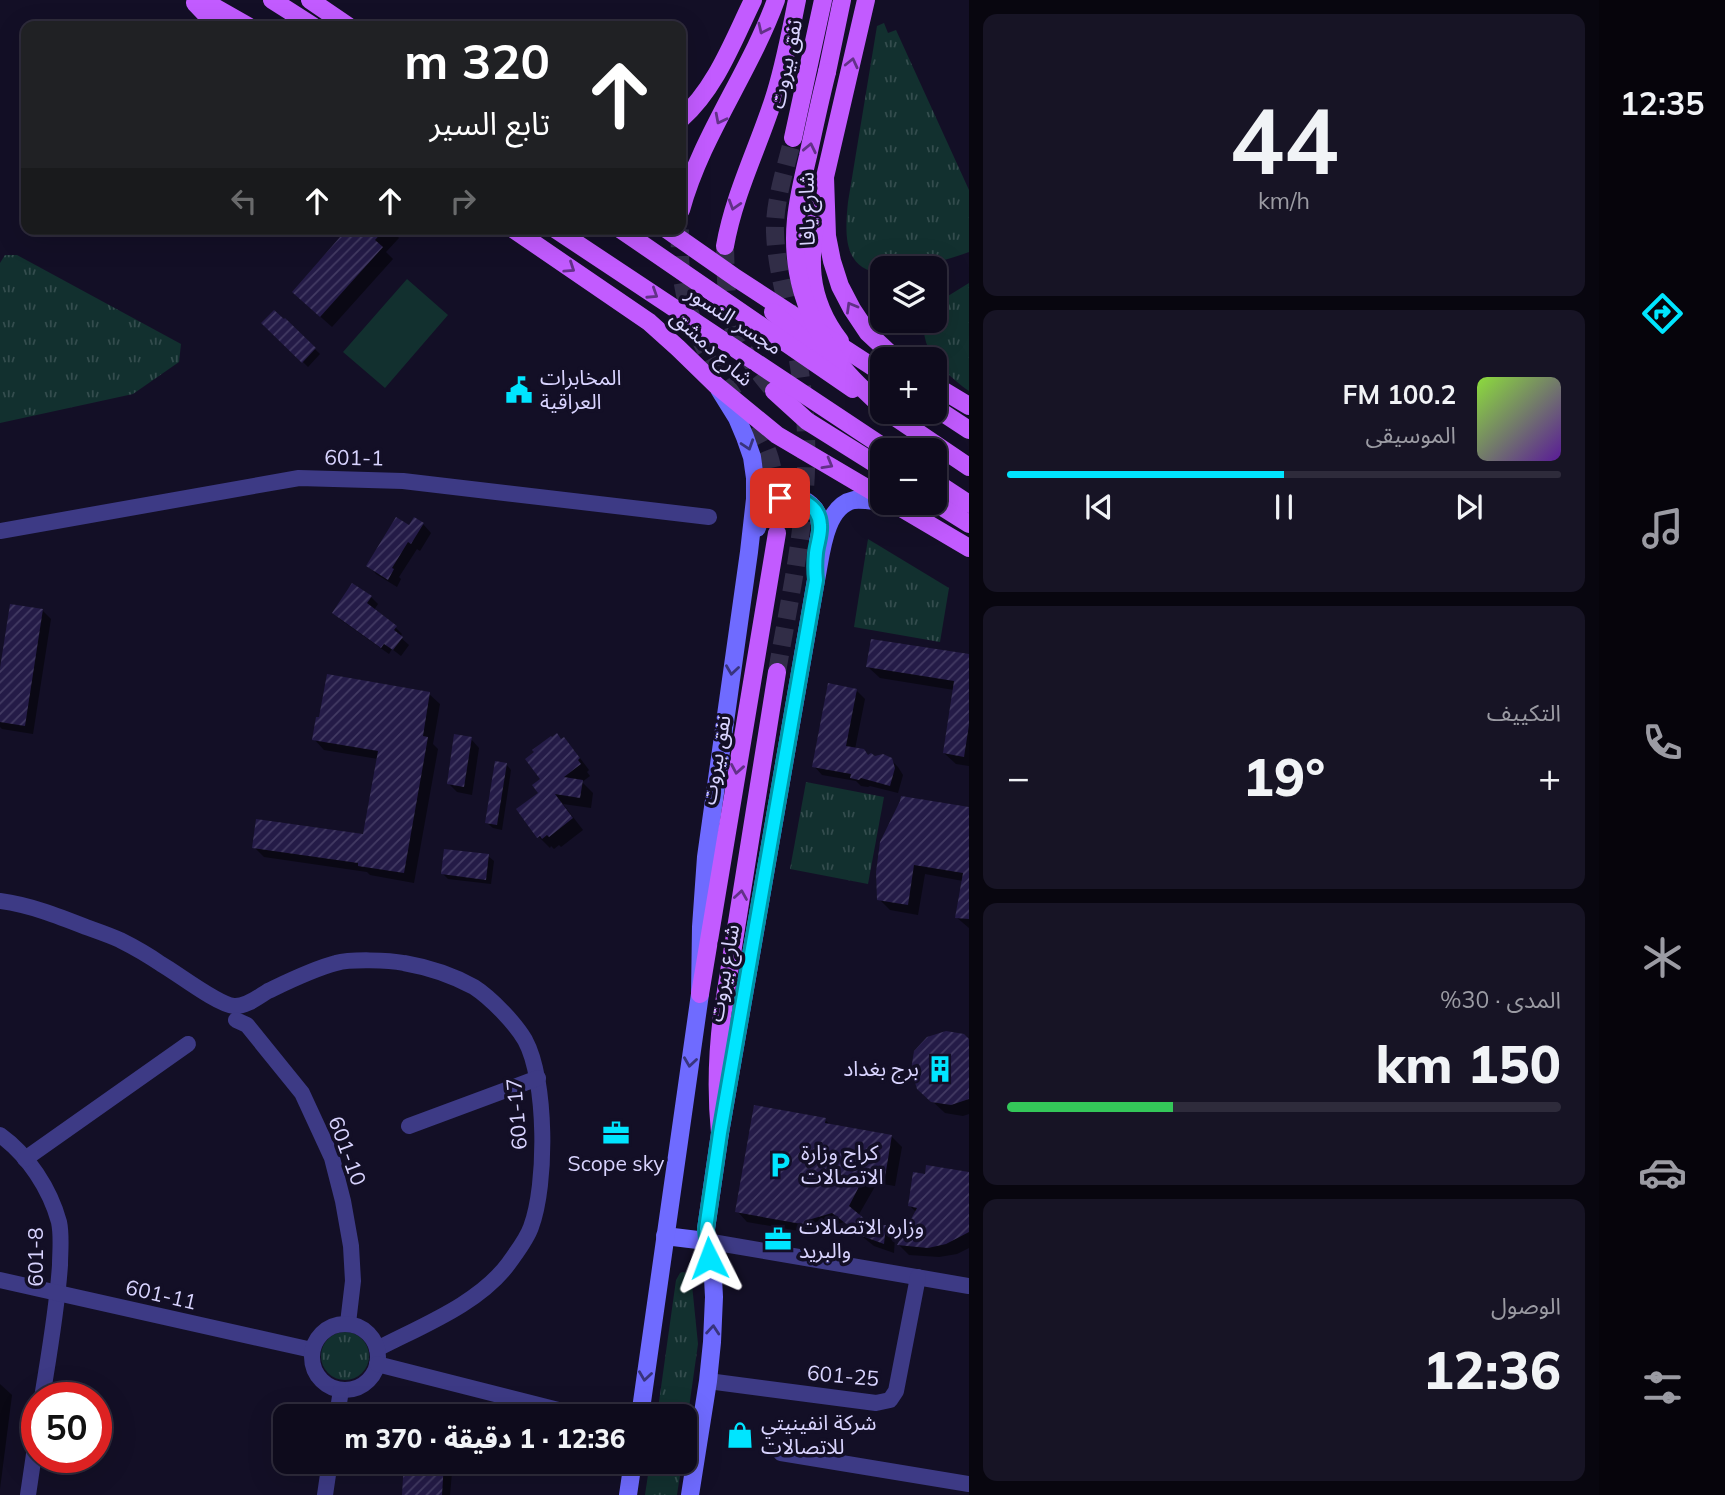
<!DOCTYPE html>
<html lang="ar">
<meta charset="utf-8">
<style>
body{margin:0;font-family:Mulish,"Noto Sans Arabic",sans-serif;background:#171425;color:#f1f3f6;direction:rtl;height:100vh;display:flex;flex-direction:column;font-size:26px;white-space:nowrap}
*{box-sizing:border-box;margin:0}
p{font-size:23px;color:#9b9ba3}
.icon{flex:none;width:38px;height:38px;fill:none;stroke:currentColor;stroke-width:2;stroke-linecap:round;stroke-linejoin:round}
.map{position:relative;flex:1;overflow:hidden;direction:ltr}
.panel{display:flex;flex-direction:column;gap:14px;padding:14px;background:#08060f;width:630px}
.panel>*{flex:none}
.hud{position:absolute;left:21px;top:21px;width:665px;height:214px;border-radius:14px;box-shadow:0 7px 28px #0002,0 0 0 2px #2e2b3b;direction:rtl;background:#202124;color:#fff;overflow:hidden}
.fabs{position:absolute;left:870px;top:256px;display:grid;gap:14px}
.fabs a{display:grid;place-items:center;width:77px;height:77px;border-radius:14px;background:#0e0b1c;box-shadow:0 7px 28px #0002,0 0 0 2px #2e2b3b;font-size:35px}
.speed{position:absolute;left:21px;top:1382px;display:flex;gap:14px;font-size:35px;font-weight:700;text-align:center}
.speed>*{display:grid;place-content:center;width:91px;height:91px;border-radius:50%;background:#0e0b1c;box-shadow:0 7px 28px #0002,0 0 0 2px #2e2b3b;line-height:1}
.speed .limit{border:10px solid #d22;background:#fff;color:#111}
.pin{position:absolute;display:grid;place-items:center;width:60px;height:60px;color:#fff;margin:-30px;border-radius:14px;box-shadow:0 4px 10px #0006}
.me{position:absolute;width:77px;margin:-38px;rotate:357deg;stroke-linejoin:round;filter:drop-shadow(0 0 5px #0008)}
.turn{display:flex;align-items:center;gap:24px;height:147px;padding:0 21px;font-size:32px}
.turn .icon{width:91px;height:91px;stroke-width:2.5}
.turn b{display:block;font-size:49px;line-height:60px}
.lanes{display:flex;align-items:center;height:66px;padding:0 21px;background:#0003;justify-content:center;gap:35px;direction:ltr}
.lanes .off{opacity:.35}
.big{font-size:52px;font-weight:800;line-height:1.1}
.panel .tile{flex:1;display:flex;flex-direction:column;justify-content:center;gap:10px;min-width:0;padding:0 24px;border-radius:14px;background:#171425}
.panel .dial{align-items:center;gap:0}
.dial b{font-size:91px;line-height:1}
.song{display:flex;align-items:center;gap:21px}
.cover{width:84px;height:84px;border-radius:10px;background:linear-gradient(135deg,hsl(90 70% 55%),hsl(270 70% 35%))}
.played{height:7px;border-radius:4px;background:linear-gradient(90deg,#00e5ff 50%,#2e2b3b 50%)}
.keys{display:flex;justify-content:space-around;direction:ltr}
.heat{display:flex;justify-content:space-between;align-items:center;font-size:38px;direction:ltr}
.charge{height:10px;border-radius:5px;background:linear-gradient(90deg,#34c759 30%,#2e2b3b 0)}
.trip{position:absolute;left:273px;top:1404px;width:424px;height:70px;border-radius:14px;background:#0e0b1c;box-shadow:0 7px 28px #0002,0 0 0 2px #2e2b3b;font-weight:800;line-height:70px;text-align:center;direction:rtl}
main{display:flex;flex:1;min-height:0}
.menu{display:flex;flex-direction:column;width:126px;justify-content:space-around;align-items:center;background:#06040b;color:#9b9ba3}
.menu .icon{width:49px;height:49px}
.menu .current{color:#00e5ff}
.menu b{font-size:32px;color:#f1f3f6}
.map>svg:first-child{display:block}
.grass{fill:url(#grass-tufts)}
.pitch{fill:#12302f}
.shadow{fill:#0007}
.building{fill:url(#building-hatch)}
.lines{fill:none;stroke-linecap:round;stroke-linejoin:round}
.primary-tunnel{stroke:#312d47;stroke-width:18;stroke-dasharray:18 9;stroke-linecap:butt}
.minor{stroke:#3d3a85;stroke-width:16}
.secondary{stroke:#6f6bff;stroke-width:18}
.primary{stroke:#c25bff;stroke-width:18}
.primary-bridge{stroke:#c25bff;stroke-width:18}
.oneway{stroke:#623188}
.oneway2{stroke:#38347d}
.route-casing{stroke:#0095a6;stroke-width:18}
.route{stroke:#00e5ff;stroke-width:12}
.labels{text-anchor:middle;stroke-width:7;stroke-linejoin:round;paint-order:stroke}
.street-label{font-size:21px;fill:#d9d4ff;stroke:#130f26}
.poi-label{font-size:21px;fill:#d9d4ff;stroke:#130f26;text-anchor:start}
</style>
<main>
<nav class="menu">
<b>12:35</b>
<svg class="icon current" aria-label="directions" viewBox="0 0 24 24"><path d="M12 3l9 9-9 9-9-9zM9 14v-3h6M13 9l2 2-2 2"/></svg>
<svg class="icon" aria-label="music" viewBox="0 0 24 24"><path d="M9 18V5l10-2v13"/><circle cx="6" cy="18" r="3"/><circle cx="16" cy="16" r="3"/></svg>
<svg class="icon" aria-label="phone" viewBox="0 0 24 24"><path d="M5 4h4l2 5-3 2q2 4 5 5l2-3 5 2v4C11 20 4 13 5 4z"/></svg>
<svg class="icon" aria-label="climate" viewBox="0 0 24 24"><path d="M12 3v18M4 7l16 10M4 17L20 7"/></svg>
<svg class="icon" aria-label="car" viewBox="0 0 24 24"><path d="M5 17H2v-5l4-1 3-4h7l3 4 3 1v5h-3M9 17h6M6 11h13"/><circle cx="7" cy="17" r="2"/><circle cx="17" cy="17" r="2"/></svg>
<svg class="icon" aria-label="filters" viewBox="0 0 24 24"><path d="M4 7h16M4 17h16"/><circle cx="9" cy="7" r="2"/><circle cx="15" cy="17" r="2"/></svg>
</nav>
<section class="panel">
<div class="tile dial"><b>44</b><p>km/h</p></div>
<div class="tile">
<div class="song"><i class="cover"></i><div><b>100.2 FM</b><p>الموسيقى</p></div></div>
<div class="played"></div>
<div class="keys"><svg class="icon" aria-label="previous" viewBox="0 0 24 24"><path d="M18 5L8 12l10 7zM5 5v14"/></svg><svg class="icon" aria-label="pause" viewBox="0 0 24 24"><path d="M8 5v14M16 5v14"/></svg><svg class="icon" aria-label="next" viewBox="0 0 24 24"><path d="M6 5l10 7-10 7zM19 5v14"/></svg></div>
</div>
<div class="tile"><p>التكييف</p>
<div class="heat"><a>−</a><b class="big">19°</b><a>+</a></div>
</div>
<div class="tile"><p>المدى · 30%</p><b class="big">150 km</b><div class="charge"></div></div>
<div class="tile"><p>الوصول</p><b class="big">12:36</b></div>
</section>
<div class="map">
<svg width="969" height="1495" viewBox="0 0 969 1495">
<defs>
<pattern id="grass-tufts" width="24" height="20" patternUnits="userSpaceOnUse" patternTransform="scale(1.75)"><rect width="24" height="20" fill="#12302f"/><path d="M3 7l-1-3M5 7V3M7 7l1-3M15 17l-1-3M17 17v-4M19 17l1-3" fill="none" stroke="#344d4e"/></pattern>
<pattern id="building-hatch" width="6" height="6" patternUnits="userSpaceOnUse" patternTransform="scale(1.75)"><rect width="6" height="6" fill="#241b47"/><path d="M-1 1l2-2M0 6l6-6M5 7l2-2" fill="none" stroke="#433b63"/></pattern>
</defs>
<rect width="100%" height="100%" fill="#130f26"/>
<g class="grass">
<path d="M884 23 888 33 896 30 969 190V252C940 263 913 268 882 268V273C842 270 845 232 848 202L877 26Z"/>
<polygon points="5,255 17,255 181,344 179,362 133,394 0,423 0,263"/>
<path d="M969 283V391C952 379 929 359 925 338 923 332 924 326 925 320H934L935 304Z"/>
<polygon points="868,539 949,588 940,642 854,627"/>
<polygon points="806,782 884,797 868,884 790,869"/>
<polygon points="683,1272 691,1275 698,1344 684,1443 684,1416 657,1416 676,1280 680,1273"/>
<circle cx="345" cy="1356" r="24"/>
<polygon points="650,1461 682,1461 677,1495 645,1495"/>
</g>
<polygon class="pitch" points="407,279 448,315 385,388 343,352"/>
<g class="shadow">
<polygon points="349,229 391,229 399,238 386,252 393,259 332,327 305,303"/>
<polygon points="285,320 320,354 308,367 264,323"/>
<polygon points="423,524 431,533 420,551 417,549 399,577 401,579 397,587 376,574 368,565 410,528"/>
<polygon points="371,597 378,604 374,610 395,627 402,634 400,637 409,645 401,656 392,649 389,654 341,620 334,613"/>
<polygon points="42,610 51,619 33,734 2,729 0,727 0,680"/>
<polygon points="969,656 969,766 956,764 944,753 954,690 880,678 868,667"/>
<polygon points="857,691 865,699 855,749 869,756 889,758 898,767 903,775 898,793 870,786 868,787 861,786 856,781 822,775 814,766"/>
<polygon points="429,694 440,704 433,744 438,749 414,883 370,875 367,872 264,857 254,847 365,836 378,759 324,750 314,739 321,719"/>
<polygon points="471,739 479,748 472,795 457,792 449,784"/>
<polygon points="563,739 574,750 589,770 587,772 590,776 582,782 593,793 591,808 563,804 583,830 561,847 559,845 554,849 551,846 550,848 539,837 542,779"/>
<polygon points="506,764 511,770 502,830 493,828 487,823"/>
<polygon points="969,809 969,928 956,917 963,881 925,874 918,915 890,910 879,899"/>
<polygon points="488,856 494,861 491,884 448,879 443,874"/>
<polygon points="969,1041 969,1114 963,1116 945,1113 931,1100"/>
<polygon points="825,1120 832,1126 892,1137 902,1147 895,1186 877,1183 858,1216 875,1227 885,1227 895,1237 894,1253 874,1246 844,1222 817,1230 816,1234 747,1222 737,1211"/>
<polygon points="969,1174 969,1248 957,1254 939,1257 909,1255 899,1245 917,1213 910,1206"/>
<polygon points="0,1384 12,1395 0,1489"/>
<polygon points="443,1464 452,1472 450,1495 404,1495"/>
</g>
<g class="building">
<polygon points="347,229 385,229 375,240 383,247 320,317 292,292"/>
<polygon points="274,310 284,319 285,318 316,348 302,363 261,323"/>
<polygon points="396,517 409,525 414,517 424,523 411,544 408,542 392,568 394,569 388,580 366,566"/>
<polygon points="352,583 372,596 367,603 397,626 394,630 403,637 393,650 384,644 381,648 332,613"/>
<polygon points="10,604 43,609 25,726 0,722 0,668"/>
<polygon points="871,639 969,654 969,725 964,757 943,753 954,681 866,667"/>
<polygon points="327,674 430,692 423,736 428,737 404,873 358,866 358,863 252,848 256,819 363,834 378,751 312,740 316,717 319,717"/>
<polygon points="828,683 857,689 846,746 864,749 868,755 871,753 875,756 883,754 892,758 895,768 890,786 861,778 859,780 850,778 851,774 812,767"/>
<polygon points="557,733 561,739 564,737 580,758 578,760 581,764 564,777 583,780 580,798 555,794 573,818 549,837 547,835 542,839 540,836 537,838 516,809 538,793 532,785 540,779 525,759 534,752 532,750 551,736 552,737"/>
<polygon points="454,734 472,737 464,787 447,784"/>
<polygon points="495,761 507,763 497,825 485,823"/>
<polygon points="901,796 969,807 969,919 955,918 963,873 914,865 908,905 877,900 876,872 880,842 900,801"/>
<polygon points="444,849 489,854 486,880 441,874"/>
<polygon points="946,1031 964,1034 969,1039 969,1099 951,1105 931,1102 917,1089 911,1070 914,1051 927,1037"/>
<polygon points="754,1105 826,1118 825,1123 892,1135 885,1177 866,1173 849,1206 866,1220 876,1225 886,1225 884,1244 862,1236 832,1213 808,1220 807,1225 735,1212"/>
<polygon points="926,1165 969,1172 969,1232 946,1244 928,1248 897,1245 917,1208 908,1206 913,1172 925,1174"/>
<polygon points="404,1461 444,1462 442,1495 402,1495"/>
</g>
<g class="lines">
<g class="primary-tunnel">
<path d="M680 229C677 296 695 339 732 394 745 414 763 435 770 459 777 484 777 507 777 533"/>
<path d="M725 246C726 276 725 307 736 335 745 356 760 374 774 391"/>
<path d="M777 672C790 595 809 515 806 436 805 394 797 351 788 310 782 283 776 260 775 232 774 202 786 167 793 138"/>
</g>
<g class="minor">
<polyline points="0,531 299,478 403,481 709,517"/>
<path d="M0 901C30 905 58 916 86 927 97 931 109 935 120 940 134 947 148 955 161 964 177 973 218 1005 234 1006 246 1007 258 997 268 991 289 981 313 969 336 963 350 959 389 960 404 963 427 967 454 976 474 987 491 998 515 1023 525 1040 547 1080 547 1185 531 1227 527 1239 516 1253 509 1263 479 1304 421 1326 377 1349"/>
<polyline points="236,1020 247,1025 302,1093 332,1158 343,1201 351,1246 353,1281 348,1323"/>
<polyline points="409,1126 538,1078"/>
<path d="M0 1135C28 1155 50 1189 59 1222 62 1236 60 1252 60 1265 57 1310 49 1354 42 1398"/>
<polyline points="25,1159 188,1044"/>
<polyline points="706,1241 969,1286"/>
<polyline points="0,1280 312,1350"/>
<circle cx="345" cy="1357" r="33"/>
<polyline points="377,1364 582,1416"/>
<polyline points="708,1381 876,1403 890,1400 896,1391 918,1277"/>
<polyline points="337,1416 341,1390"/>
<polyline points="781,1453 969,1484"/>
<polyline points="28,1495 37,1434"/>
<polyline points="325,1495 330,1461"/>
</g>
<g class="secondary">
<path d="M757 528C766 485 818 490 820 525 821 531 819 537 818 542"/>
<polyline points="665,1236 706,1241"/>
<polyline points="640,1416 700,994 701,927 706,857 749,552 755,499 755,478 752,457 745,437 737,418 719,389"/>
<polyline points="628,1495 633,1461"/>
<path d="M690 1495 708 1381 712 1342 714 1297 713 1278 706 1241V1229L720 1133 816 580C821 556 824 506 854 500 863 499 873 501 882 502"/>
</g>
<g class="primary">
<polyline points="202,0 248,26"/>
<polyline points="272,0 313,26"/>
<polyline points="310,0 348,26"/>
<polyline points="866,0 825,177 827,236 832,261 840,286 852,309 868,333 896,359"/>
<polyline points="195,3 217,26"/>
<polyline points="827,72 842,0"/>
<path d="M681 119C716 88 733 41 753 0"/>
<polyline points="793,138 823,0"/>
<path d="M819 205C808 256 806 297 840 341"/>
<path d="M681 210C701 136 750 72 776 0"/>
<polyline points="513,229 649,322 678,348 716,385 777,435 882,497"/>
<polyline points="666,229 736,278 882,373"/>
<path d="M725 246C734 195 757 150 773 101 784 68 790 34 797 0"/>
<polyline points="773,312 806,342 840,368"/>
<polyline points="934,385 969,406"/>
<polyline points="774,391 807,421 882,468"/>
<polyline points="934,407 969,430"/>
<polyline points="886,411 969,467"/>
<polyline points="934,481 969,504"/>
<polyline points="891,502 969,548"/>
<polyline points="934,502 969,524"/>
<polyline points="700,994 777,533"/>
<path d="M720 1133C716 1093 717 1056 722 1016L777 672"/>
</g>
<g class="primary-bridge">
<path d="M827 72C820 100 814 128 808 156 803 177 798 198 796 219 791 268 805 317 834 356 847 375 865 391 882 407"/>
<polyline points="555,229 888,450"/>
<polyline points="620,229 853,389"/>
</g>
</g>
<defs><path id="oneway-chevron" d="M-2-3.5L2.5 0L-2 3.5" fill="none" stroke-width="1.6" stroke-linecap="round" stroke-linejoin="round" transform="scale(1.75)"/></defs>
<g class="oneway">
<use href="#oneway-chevron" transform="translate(763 29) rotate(115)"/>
<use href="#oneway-chevron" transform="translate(852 63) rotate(-77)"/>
<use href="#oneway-chevron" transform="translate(720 119) rotate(117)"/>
<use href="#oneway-chevron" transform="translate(810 148) rotate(-78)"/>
<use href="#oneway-chevron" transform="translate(734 205) rotate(107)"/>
<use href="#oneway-chevron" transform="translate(570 268) rotate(34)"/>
<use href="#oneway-chevron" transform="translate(653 294) rotate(33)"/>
<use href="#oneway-chevron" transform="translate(851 307) rotate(-120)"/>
<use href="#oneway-chevron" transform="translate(828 464) rotate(30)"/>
<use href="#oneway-chevron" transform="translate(737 769) rotate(100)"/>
<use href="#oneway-chevron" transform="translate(741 895) rotate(-81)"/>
</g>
<g class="oneway2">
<use href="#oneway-chevron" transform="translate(748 445) rotate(72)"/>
<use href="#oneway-chevron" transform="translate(732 670) rotate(98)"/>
<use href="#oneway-chevron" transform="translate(690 1062) rotate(98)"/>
<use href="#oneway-chevron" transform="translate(713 1330) rotate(-85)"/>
<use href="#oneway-chevron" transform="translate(645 1376) rotate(98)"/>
</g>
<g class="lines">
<defs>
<path id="route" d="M709 1258 706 1229 720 1133 816 580C815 571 815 562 816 553 817 544 821 534 820 525 819 504 798 496 780 498"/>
</defs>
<use href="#route" class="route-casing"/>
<use href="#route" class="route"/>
</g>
<defs>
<symbol id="civic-bare" viewBox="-9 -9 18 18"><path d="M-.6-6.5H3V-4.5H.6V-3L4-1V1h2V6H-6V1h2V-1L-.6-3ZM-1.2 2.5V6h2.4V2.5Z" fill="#00e5ff" stroke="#130f26" stroke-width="2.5" paint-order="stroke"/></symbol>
<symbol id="building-bare" viewBox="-9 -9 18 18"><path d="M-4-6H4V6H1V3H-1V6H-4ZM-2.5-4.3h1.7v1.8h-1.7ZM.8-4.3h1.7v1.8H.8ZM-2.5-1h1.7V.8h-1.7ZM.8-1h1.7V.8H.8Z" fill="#00e5ff" stroke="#130f26" stroke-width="2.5" paint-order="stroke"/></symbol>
<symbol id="office-bare" viewBox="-9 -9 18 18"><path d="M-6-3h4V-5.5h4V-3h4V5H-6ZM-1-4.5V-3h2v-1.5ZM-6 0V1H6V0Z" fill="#00e5ff" stroke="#130f26" stroke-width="2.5" paint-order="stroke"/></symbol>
<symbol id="parking-bare" viewBox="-9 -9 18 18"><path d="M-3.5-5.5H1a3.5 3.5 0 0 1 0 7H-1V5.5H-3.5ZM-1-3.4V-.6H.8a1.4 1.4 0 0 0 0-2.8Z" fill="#00e5ff" stroke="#130f26" stroke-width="2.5" paint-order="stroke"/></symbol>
<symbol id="shop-bare" viewBox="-9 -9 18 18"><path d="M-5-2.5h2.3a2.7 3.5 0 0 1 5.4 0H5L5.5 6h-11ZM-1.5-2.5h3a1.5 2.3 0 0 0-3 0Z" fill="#00e5ff" stroke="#130f26" stroke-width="2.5" paint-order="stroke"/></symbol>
</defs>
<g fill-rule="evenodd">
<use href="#civic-bare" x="500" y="371" width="38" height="38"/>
<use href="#building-bare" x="921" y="1050" width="38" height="38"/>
<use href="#office-bare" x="597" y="1114" width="38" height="38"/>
<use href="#parking-bare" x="761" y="1146" width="38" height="38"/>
<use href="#office-bare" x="759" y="1220" width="38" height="38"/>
<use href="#shop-bare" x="721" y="1416" width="38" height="38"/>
</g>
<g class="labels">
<g class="street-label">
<text transform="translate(786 64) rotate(-78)" y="7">نفق بيروت</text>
<text transform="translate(807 209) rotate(-91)" y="7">شارع يافا</text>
<text transform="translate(734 320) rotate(33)" y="7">مجسر النسور</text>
<text transform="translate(712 348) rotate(42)" y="7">شارع دمشق</text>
<text transform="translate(354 458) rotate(1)" y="7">601-1</text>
<text transform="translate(716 760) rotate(-80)" y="7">نفق بيروت</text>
<text transform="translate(724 973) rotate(-80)" y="7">شارع بيروت</text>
<text transform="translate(517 1114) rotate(-95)" y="7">601-17</text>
<text transform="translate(347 1151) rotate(70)" y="7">601-10</text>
<text transform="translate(36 1257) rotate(-90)" y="7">601-8</text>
<text transform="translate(161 1295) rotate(13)" y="7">601-11</text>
<text transform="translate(843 1376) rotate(5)" y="7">601-25</text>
</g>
<g class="poi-label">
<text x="540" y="385">المخابرات<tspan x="540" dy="24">العراقية</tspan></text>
<text x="919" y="1076" text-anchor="end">برج بغداد</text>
<text x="801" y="1160">كراج وزارة<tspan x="801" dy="24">الاتصالات</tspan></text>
<text x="616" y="1171" text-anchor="middle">Scope sky</text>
<text x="799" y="1234">وزاره الاتصالات<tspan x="799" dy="24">والبريد</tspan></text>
<text x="761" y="1430">شركة انفينيتي<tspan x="761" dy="24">للاتصالات</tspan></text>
</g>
</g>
</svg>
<div class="fabs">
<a><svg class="icon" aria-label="layers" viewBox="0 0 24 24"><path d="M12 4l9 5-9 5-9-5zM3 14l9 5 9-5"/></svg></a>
<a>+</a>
<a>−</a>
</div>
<div class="speed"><div class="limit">50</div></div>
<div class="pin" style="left:780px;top:498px;background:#d93025"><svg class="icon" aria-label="arrive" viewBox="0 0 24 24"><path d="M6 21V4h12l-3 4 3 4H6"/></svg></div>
<svg class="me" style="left:709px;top:1258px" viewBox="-20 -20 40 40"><path d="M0-17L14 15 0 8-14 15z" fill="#00e5ff" stroke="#fff" stroke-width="4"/></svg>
<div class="trip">12:36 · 1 دقيقة · 370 m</div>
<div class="hud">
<div class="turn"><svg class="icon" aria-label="ahead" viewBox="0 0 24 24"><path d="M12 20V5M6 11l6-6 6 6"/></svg><div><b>320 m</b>تابع السير</div></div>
<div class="lanes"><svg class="icon off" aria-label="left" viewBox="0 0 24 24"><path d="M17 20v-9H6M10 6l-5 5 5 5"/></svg><svg class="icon" aria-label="ahead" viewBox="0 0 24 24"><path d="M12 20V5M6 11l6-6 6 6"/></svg><svg class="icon" aria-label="ahead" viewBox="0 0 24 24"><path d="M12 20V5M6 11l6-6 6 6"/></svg><svg class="icon off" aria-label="right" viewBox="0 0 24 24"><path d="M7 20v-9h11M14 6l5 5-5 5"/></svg></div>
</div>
</div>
</main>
